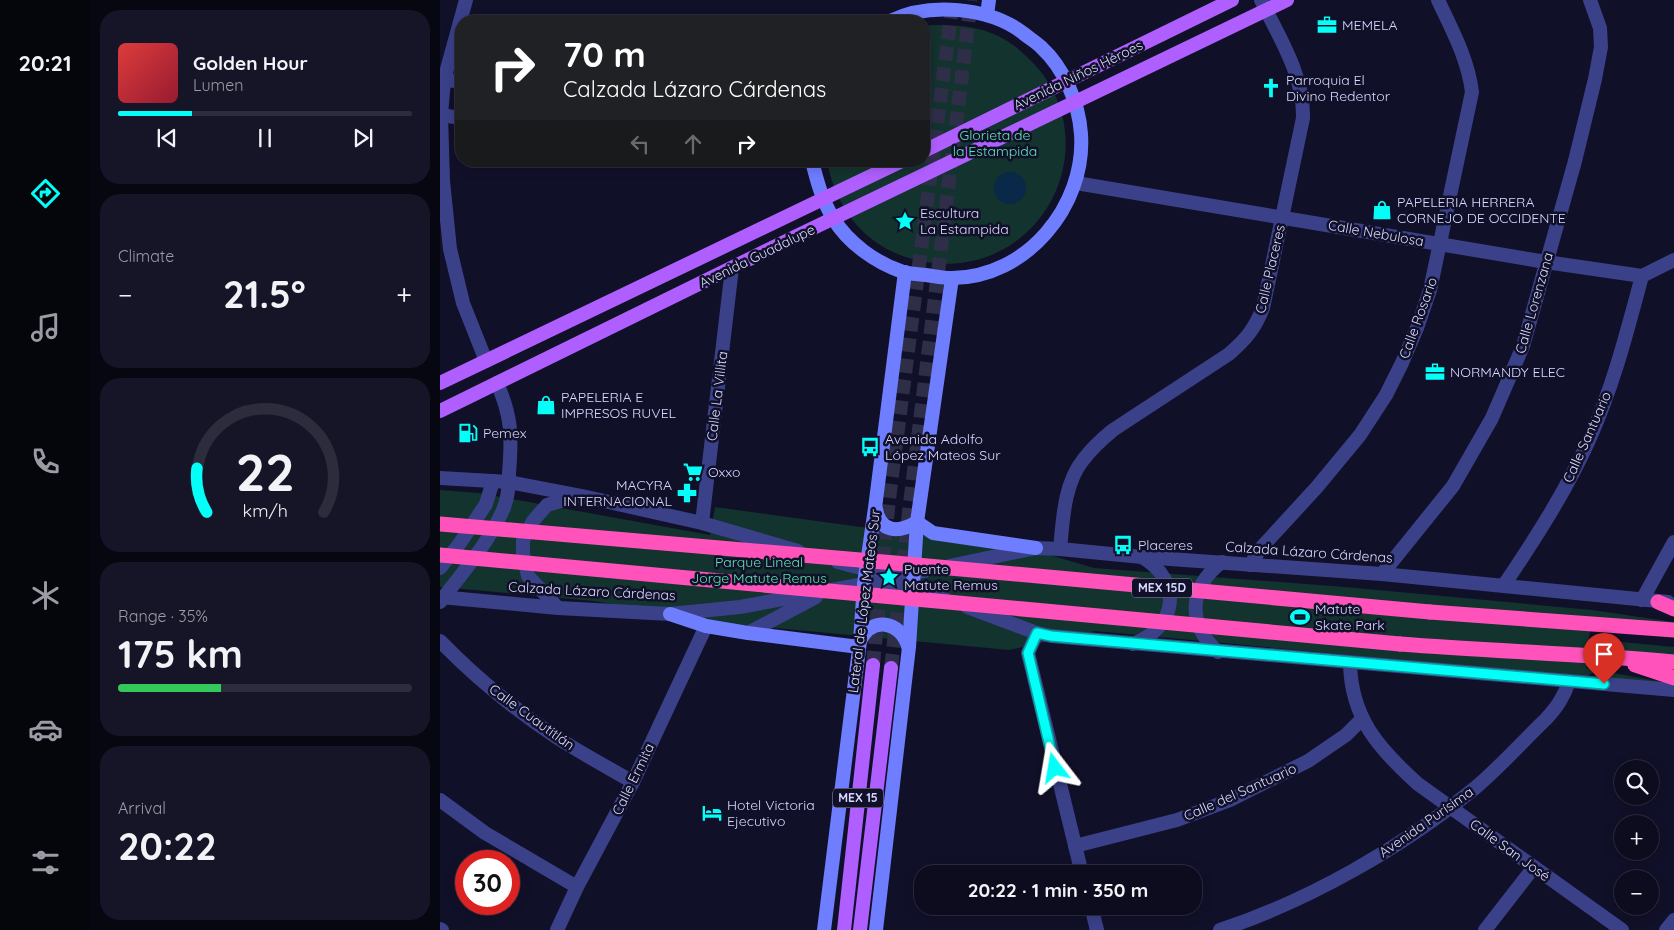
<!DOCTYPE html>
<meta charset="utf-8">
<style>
body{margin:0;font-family:Quicksand,sans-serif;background:#161528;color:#f1f3f6;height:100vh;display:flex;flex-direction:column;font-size:19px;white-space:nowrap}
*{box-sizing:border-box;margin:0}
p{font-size:16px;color:#9a9ba4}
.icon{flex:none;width:28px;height:28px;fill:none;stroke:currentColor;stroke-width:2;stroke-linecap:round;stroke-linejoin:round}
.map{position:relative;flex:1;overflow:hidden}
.sheet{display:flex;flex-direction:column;gap:10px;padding:10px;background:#070711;width:350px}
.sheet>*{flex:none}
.banner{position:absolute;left:15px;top:15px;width:475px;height:152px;border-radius:20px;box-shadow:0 2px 12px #0003,0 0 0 1px #2d2c3d;background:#202124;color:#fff;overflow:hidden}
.fabs{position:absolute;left:1174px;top:760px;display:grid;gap:10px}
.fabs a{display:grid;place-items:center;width:45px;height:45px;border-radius:50%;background:#0d0c1f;box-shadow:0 2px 12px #0003,0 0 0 1px #2d2c3d;font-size:25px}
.speed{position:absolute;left:15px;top:850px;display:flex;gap:10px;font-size:25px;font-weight:700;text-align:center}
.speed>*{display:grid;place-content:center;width:65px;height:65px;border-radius:50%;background:#0d0c1f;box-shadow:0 2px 12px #0003,0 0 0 1px #2d2c3d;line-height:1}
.speed .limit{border:8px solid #d22;background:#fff;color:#111}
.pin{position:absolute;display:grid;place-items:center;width:42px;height:42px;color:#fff;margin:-51px -21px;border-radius:50% 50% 50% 0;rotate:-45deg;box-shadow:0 0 5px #0007}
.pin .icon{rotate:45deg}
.me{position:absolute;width:55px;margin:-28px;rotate:346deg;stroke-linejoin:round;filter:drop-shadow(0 0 4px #0008)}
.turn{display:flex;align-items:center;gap:18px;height:105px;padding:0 25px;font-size:22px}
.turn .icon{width:65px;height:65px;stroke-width:2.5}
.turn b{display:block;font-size:35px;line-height:42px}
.lanes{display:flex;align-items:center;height:48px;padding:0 25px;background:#0003;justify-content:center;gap:25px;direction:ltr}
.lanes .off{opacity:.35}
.big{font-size:38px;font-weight:700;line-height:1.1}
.sheet .card{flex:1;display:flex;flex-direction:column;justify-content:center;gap:8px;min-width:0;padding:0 18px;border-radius:20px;background:#161528}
.sheet .dial{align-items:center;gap:0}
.dial svg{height:130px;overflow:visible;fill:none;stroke:#2d2c3d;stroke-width:7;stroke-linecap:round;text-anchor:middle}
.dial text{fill:#f1f3f6;stroke:none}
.song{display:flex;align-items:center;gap:15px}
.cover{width:60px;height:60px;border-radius:8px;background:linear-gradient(135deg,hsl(0 70% 55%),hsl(350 70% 35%))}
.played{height:5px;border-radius:2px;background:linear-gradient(90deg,#04fff8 25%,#2d2c3d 25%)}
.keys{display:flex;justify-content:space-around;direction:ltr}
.heat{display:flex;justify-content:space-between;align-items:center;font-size:28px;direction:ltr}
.charge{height:8px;border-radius:4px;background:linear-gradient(90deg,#34c759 35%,#2d2c3d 0)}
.trip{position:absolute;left:474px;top:865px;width:288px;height:50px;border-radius:20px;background:#0d0c1f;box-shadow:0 2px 12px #0003,0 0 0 1px #2d2c3d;font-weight:700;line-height:50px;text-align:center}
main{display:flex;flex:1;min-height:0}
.dock{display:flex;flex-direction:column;width:90px;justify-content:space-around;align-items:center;background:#05050c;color:#9a9ba4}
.dock .icon{width:35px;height:35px}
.dock .active{color:#04fff8}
.dock b{font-size:22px;color:#f1f3f6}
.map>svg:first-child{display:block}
.green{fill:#13332e}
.water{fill:#0a2848}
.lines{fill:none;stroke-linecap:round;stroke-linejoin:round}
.primary-tunnel{stroke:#2f2e49;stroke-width:14;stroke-dasharray:14 7;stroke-linecap:butt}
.minor{stroke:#3a4189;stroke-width:14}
.tertiary{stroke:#3a4189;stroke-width:14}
.secondary{stroke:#6f7dff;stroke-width:14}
.primary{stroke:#af5fff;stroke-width:14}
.motorway{stroke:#ff53bb;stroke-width:15}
.motorway-bridge{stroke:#ff53bb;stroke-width:15}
.route-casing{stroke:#03a6a1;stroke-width:12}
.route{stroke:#04fff8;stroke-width:9}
.labels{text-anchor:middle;stroke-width:5;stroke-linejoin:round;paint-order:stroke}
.shield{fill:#111029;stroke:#9c9cbf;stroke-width:1}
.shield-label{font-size:12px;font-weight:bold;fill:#d8d8ff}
.poi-label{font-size:14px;fill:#d8d8ff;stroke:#111029;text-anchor:start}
.street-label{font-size:14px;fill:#d8d8ff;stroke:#111029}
.park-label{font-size:14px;fill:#60e3b1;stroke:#111029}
</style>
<main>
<nav class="dock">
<b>20:21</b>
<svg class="icon active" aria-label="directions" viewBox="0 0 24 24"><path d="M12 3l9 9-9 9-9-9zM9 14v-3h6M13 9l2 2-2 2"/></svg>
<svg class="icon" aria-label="music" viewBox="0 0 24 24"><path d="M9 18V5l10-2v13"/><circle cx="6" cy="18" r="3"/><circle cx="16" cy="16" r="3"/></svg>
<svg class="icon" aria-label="phone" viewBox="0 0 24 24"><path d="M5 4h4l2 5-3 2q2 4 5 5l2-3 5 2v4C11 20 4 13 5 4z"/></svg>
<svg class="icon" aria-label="climate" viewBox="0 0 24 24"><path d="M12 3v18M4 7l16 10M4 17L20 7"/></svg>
<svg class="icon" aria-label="car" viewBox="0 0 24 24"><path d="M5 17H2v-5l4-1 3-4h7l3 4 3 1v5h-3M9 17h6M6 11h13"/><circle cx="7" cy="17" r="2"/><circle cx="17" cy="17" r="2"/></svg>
<svg class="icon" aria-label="filters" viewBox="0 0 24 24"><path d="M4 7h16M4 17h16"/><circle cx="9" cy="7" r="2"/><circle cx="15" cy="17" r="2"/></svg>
</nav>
<section class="sheet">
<div class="card">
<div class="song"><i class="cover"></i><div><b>Golden Hour</b><p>Lumen</p></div></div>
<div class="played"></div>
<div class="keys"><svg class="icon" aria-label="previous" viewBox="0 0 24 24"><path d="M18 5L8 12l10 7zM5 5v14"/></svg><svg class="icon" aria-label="pause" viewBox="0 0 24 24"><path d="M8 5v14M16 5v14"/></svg><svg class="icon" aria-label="next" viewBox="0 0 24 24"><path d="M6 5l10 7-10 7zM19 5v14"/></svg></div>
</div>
<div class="card"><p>Climate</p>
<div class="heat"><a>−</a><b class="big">21.5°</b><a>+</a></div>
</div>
<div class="card dial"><svg viewBox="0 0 100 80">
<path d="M14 69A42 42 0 1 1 86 69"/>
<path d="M14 69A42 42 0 0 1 8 42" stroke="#04fff8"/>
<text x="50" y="56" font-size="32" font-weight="700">22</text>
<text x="50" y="72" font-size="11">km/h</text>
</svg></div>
<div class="card"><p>Range · 35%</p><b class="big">175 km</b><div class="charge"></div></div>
<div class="card"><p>Arrival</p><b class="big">20:22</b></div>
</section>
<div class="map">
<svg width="1234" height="930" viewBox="0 0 1234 930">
<rect width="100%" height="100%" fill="#111029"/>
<g class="green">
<path d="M491 25C511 25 531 25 551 33 565 38 577 47 588 58 653 118 630 224 549 256 520 267 489 266 460 255 419 239 395 204 387 161H484V27Z"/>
<polygon points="0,490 39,493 270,535 275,507 596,551 654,568 905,587 1152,610 1234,622 1234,626 1151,620 1149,639 1234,647 1234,656 1148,649 1146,668 1158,670 1145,677 655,631 569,650 281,623 154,601 0,587"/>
<polygon points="1173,673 1234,684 1166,678"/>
</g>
<circle class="water" cx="570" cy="188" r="16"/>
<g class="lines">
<g class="primary-tunnel">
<polyline points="433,665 449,499 513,0"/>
<polyline points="451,668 470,504 531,0"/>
</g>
<g class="minor">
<polyline points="26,0 4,80 1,115 3,181 10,249 23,303 46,361"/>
<polyline points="0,79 21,82"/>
<polyline points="0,115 21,118"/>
<polyline points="636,183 1106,262 1202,276 1234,260"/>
<polyline points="262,523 292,268"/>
<path d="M620 549C623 519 624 484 643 460 652 448 662 439 673 430L789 354C806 339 814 330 823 308L863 118C864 75 839 37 821 0"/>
<path d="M810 565 821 548 877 487 920 435 946 395 962 363 977 328 990 290 1032 92C1028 59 1012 30 998 0"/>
<polyline points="942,574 1013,486 1052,418 1083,346 1135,161 1155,79 1161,47 1160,28 1150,0"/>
<path d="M1064 585C1095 539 1126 491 1149 440 1173 387 1187 332 1202 276"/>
<polyline points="1202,600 1234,542"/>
<polyline points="597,633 588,653 642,874"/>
<path d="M0 641C35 677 74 709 116 737 141 753 167 767 193 782"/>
<path d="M910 663C911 718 939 749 978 784L1182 930"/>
<polyline points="0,800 45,833 137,887"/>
<polyline points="635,846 737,820 790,800 868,761 906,735 922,719"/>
<polyline points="651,906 657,930"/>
<polyline points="0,929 2,930"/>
<polyline points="117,930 137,887 193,782 266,626"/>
<path d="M780 930C868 901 963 847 1035 788 1060 767 1082 742 1106 719 1117 707 1124 697 1129 681"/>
<polyline points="1045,930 1094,867"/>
</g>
<g class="tertiary">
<polyline points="0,478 69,482 142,496 262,523 358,551"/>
<path d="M398 562C426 570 457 577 485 571"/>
<polyline points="509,566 596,548 620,549 702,557 942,574 1228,602"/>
<polyline points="0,568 20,543 46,504 53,481"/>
<polyline points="0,597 118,608 230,614 300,607 424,584 473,587 505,599"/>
<path d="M0 602C22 573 48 544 63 510 68 499 69 484 69 473 72 436 72 417 57 383"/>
<polyline points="527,607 597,633 611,636 1234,690"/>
<polyline points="118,608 88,576 83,554 83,540 93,521 107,505 138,496"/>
<polyline points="308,633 376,597"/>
<path d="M693 644C737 627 744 582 702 557"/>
<path d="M778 652C747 624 748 588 782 562"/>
<polyline points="1226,930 1234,920"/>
</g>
<g class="secondary">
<polyline points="547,15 549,0"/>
<path d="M372 161C377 181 382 200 393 218 408 243 436 263 463 272 470 274 479 274 486 275 494 276 503 278 512 278 586 278 646 206 641 134 639 103 624 68 601 47 596 42 589 38 583 33 549 7 489 2 450 21"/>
<path d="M436 509C440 533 459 533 477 522L493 533 596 548"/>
<polyline points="230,614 266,626 308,633 419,647"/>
<path d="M420 641C432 616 460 621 468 646"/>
<polyline points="384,930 420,641 424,584 435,508 465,272"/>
<polyline points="436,930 469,647 477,522 512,278"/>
</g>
<g class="primary">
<polyline points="484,151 792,0"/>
<polyline points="0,383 462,161"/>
<polyline points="0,411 338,245 847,0"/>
<polyline points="404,930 433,665"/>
<polyline points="420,930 451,668"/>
</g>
<g class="motorway">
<polyline points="1218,602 1234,609"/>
<polyline points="990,612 1234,630"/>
<path d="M960 644C1051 651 1143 654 1234 662"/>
<polyline points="1195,665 1234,678"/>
</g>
<g class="motorway-bridge">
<polyline points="0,524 455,563 990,612"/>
<polyline points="0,555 960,644"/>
</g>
</g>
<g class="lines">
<defs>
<polyline id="route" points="615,768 588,653 597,633 611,636 1164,684"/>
</defs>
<use href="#route" class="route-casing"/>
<use href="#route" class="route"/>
</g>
<defs>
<symbol id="office-bare" viewBox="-9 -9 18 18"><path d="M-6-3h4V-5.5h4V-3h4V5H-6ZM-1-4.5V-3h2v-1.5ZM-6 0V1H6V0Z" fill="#04fff8" stroke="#111029" stroke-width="2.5" paint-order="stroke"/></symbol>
<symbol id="church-bare" viewBox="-9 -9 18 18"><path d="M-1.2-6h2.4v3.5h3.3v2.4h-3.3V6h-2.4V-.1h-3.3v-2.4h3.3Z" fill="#04fff8" stroke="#111029" stroke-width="2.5" paint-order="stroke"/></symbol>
<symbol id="shop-bare" viewBox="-9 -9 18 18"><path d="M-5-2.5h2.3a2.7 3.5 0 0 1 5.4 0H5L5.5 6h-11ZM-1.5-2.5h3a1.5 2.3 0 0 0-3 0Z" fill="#04fff8" stroke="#111029" stroke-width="2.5" paint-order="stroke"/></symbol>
<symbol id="sight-bare" viewBox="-9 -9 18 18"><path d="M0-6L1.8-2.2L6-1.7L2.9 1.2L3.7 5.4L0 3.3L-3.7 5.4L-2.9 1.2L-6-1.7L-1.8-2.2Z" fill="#04fff8" stroke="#111029" stroke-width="2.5" paint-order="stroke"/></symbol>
<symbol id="fuel-bare" viewBox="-9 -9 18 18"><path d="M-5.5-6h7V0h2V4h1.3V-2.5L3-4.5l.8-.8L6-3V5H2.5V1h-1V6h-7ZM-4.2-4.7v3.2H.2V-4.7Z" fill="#04fff8" stroke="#111029" stroke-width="2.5" paint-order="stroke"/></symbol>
<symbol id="bus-bare" viewBox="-9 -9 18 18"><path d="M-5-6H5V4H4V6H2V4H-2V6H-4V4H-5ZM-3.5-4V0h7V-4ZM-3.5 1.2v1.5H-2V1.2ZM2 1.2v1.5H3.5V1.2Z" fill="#04fff8" stroke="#111029" stroke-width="2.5" paint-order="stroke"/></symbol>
<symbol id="supermarket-bare" viewBox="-9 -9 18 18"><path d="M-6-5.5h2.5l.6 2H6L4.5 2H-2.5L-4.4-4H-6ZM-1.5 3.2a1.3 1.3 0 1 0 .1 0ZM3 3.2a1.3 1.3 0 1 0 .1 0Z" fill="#04fff8" stroke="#111029" stroke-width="2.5" paint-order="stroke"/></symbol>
<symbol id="pharmacy-bare" viewBox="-9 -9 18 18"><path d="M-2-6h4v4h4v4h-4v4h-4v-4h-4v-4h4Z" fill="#04fff8" stroke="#111029" stroke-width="2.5" paint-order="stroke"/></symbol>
<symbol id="stadium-bare" viewBox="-9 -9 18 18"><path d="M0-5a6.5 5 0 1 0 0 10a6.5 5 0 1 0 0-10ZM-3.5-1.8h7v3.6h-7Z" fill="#04fff8" stroke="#111029" stroke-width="2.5" paint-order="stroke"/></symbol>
<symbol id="hotel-bare" viewBox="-9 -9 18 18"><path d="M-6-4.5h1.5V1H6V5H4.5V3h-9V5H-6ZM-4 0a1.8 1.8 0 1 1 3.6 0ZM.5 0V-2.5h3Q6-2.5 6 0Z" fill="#04fff8" stroke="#111029" stroke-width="2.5" paint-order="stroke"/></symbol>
</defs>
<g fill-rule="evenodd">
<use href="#office-bare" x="873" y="11" width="28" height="28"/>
<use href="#church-bare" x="817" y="74" width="28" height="28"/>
<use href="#shop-bare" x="928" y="196" width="28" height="28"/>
<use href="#sight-bare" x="451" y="207" width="28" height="28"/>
<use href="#office-bare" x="981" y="358" width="28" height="28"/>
<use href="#shop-bare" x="92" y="391" width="28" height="28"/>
<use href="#fuel-bare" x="14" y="419" width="28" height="28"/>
<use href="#bus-bare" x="416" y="433" width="28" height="28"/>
<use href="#supermarket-bare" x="239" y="458" width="28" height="28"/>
<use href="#pharmacy-bare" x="233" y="479" width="28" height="28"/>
<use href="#bus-bare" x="669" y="531" width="28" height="28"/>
<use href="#sight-bare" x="435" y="563" width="28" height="28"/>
<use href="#stadium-bare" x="846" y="603" width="28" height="28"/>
<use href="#hotel-bare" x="258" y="799" width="28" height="28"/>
</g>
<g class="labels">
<g class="shield">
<rect x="692" y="578.5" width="60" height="19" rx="4"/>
<rect x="393" y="788.5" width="50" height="19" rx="4"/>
</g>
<g class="shield-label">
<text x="722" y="592">MEX 15D</text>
<text x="418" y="802">MEX 15</text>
</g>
<g class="poi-label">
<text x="902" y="30">MEMELA</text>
<text x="846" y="85">Parroquia El<tspan x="846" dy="16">Divino Redentor</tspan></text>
<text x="957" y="207">PAPELERIA HERRERA<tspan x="957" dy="16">CORNEJO DE OCCIDENTE</tspan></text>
<text x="480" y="218">Escultura<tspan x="480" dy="16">La Estampida</tspan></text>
<text x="1010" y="377">NORMANDY ELEC</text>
<text x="121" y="402">PAPELERIA E<tspan x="121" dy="16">IMPRESOS RUVEL</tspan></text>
<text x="43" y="438">Pemex</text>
<text x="445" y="444">Avenida Adolfo<tspan x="445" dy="16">López Mateos Sur</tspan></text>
<text x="268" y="477">Oxxo</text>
<text x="232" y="490" text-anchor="end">MACYRA<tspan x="232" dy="16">INTERNACIONAL</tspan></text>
<text x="698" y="550">Placeres</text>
<text x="464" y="574">Puente<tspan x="464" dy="16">Matute Remus</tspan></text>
<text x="875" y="614">Matute<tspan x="875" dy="16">Skate Park</tspan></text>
<text x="287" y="810">Hotel Victoria<tspan x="287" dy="16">Ejecutivo</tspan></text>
</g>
<g class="street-label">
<text transform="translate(638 75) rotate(-26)" y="5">Avenida Niños Héroes</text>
<text transform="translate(936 233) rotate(10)" y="5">Calle Nebulosa</text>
<text transform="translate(317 256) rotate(-26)" y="5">Avenida Guadalupe</text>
<text transform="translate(830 269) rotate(-77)" y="5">Calle Placeres</text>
<text transform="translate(1094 303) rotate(-74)" y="5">Calle Lorenzana</text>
<text transform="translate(978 318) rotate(-70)" y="5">Calle Rosario</text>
<text transform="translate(277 396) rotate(-83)" y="5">Calle La Villita</text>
<text transform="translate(1147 437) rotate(-66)" y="5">Calle Santuario</text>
<text transform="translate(869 552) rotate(4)" y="5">Calzada Lázaro Cárdenas</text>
<text transform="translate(152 591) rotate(3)" y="5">Calzada Lázaro Cárdenas</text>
<text transform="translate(424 601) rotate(-83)" y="5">Lateral de López Mateos Sur</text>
<text transform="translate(92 717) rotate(36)" y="5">Calle Cuautitlán</text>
<text transform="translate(193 779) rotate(-64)" y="5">Calle Ermita</text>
<text transform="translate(800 792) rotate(-24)" y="5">Calle del Santuario</text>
<text transform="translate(986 822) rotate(-35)" y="5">Avenida Purísima</text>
<text transform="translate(1070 850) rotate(36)" y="5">Calle San José</text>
</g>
<g class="park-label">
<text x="555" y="140">Glorieta de<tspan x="555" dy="16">la Estampida</tspan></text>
<text x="319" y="567">Parque Lineal<tspan x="319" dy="16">Jorge Matute Remus</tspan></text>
</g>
</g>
</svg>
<div class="fabs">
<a><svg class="icon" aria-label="search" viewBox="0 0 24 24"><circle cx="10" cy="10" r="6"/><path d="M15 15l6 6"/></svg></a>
<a>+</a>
<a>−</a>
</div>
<div class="speed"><div class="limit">30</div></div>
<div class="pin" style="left:1164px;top:684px;background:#d93025"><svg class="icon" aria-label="arrive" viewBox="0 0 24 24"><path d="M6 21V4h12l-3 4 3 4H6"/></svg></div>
<svg class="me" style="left:615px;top:768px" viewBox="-20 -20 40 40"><path d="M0-17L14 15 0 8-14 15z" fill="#04fff8" stroke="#fff" stroke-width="4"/></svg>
<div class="trip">20:22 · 1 min · 350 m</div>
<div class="banner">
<div class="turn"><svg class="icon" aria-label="right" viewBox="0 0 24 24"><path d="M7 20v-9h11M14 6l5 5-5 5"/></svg><div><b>70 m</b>Calzada Lázaro Cárdenas</div></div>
<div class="lanes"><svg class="icon off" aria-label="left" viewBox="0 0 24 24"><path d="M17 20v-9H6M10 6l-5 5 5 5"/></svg><svg class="icon off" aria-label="ahead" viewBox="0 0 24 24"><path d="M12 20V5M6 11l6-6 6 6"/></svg><svg class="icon" aria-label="right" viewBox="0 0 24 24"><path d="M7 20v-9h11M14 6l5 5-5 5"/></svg></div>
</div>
</div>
</main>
